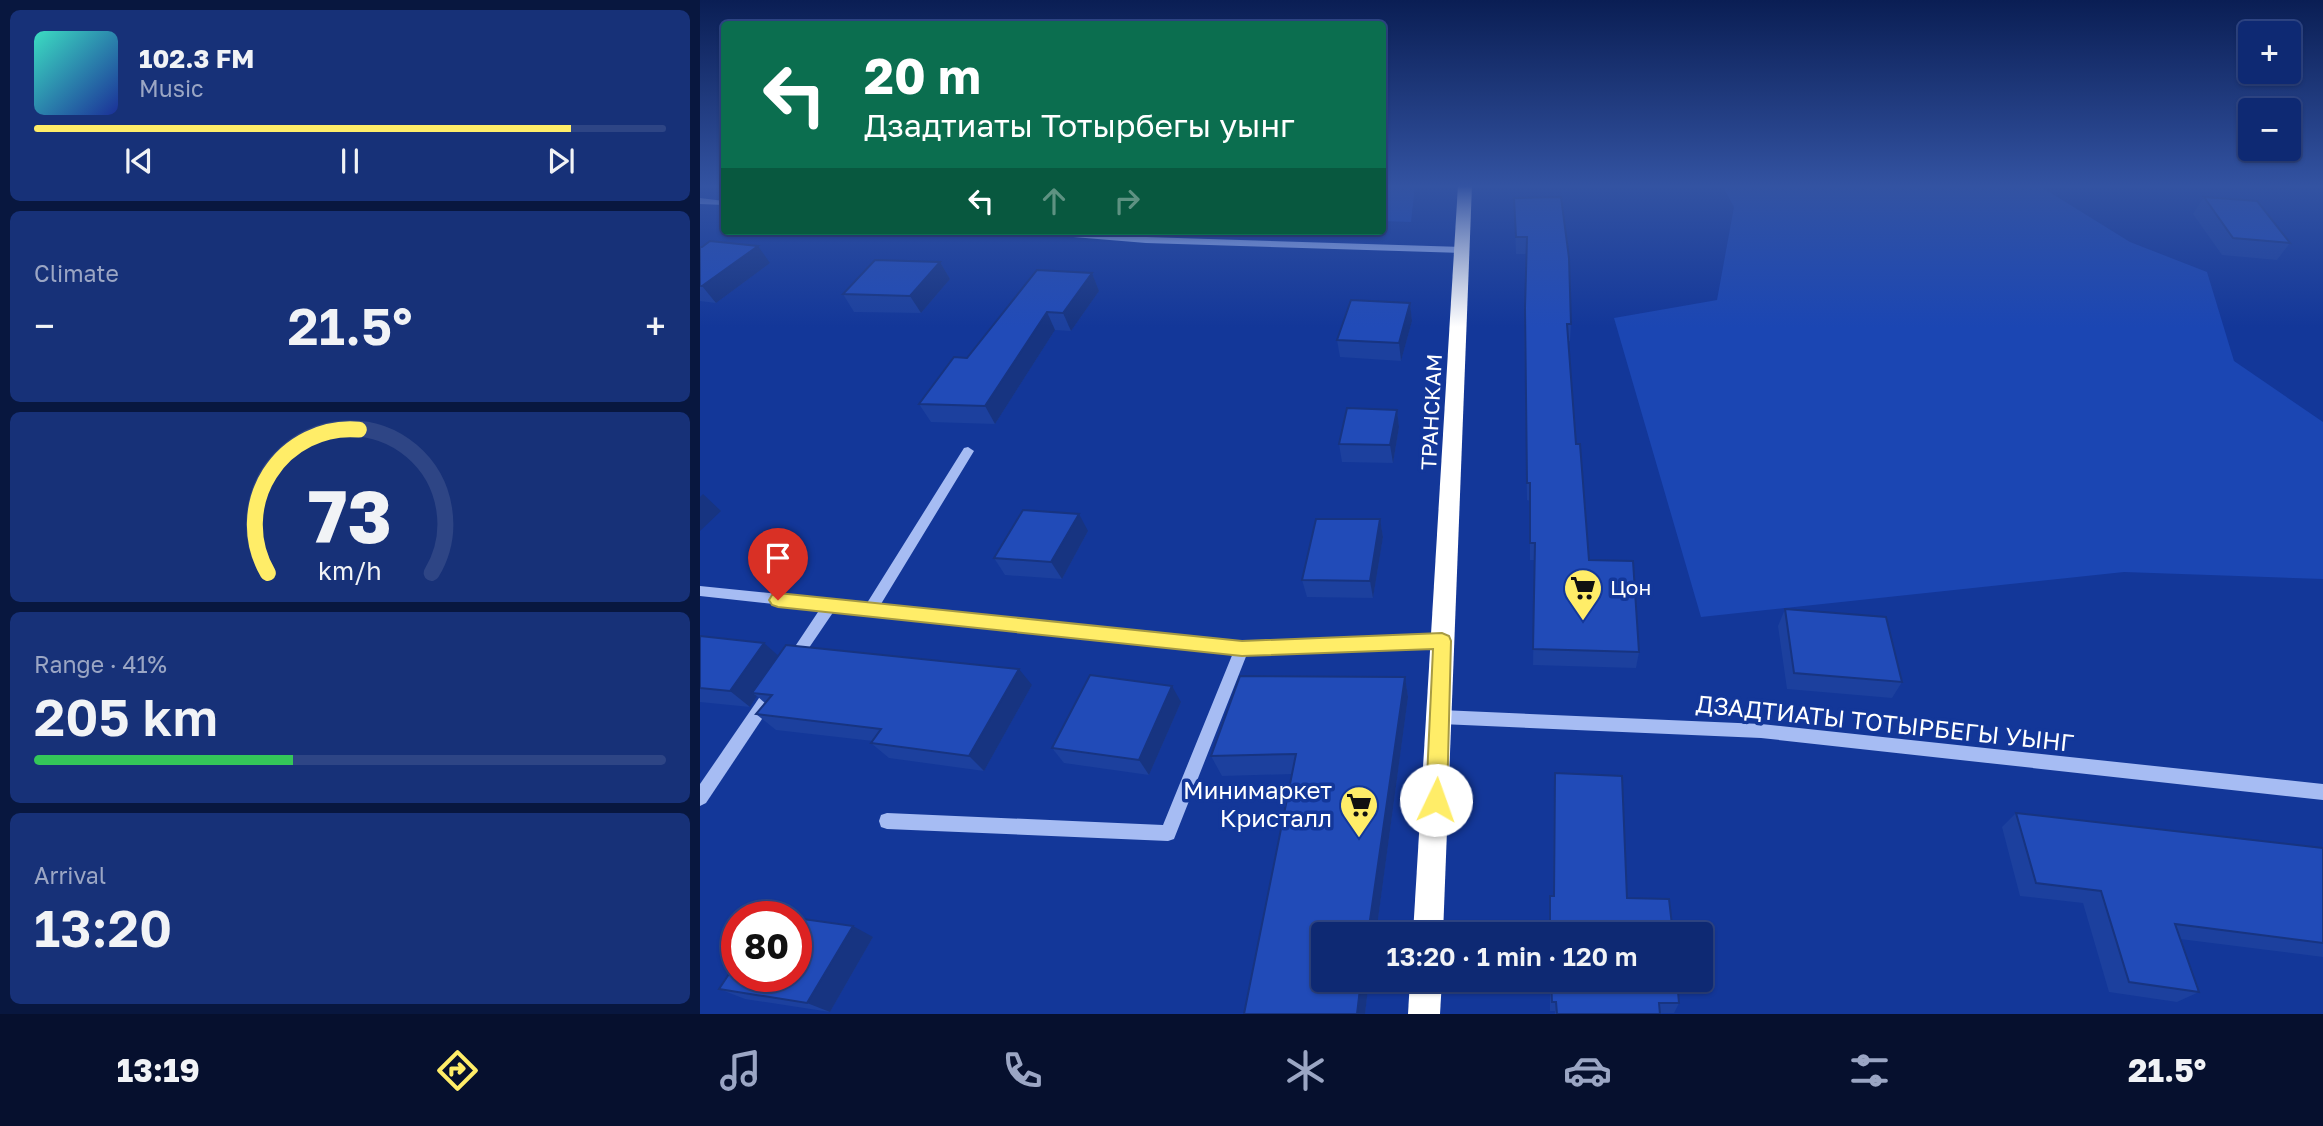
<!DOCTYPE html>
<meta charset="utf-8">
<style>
body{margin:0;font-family:"Golos Text",sans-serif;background:#173178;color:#f1f3f6;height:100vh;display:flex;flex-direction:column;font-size:26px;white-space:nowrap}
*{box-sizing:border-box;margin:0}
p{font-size:23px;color:#9ba6c4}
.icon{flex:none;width:38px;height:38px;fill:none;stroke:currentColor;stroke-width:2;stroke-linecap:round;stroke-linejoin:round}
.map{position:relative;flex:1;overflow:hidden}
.drawer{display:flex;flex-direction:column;gap:10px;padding:10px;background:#08173f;width:700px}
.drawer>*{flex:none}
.top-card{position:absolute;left:21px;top:21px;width:665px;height:214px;border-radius:7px;box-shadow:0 2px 5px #0004,0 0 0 2px #2e4585;background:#0b6e4f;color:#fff;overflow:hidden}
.tools{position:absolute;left:1538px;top:21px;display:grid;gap:14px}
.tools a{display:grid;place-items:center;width:63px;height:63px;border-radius:7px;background:#0e2973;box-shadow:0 2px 5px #0004,0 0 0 2px #2e4585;font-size:35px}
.speed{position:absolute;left:21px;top:901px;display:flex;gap:14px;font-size:35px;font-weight:700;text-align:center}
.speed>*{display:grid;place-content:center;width:91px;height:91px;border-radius:50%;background:#0e2973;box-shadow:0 2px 5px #0004,0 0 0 2px #2e4585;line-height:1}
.speed .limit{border:10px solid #d22;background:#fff;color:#111}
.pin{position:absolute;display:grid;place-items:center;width:60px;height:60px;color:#fff;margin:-72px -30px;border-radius:50% 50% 50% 0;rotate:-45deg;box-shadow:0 0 7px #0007}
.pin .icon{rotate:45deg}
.me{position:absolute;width:77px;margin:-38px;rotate:3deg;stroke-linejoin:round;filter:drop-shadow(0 0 5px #0008)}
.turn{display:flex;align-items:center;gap:24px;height:147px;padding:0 28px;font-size:32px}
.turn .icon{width:91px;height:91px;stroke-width:2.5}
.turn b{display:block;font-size:49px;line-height:60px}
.lanes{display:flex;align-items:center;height:66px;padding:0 28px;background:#0003;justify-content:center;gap:35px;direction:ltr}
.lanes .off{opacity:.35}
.big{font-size:52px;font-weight:600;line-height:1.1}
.drawer .card{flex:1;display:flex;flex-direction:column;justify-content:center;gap:10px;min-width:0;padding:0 24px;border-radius:10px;background:#173178}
.drawer .dial{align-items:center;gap:0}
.dial svg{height:182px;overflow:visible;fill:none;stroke:#2e4585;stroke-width:7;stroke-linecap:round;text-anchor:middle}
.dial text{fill:#f1f3f6;stroke:none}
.song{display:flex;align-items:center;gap:21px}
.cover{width:84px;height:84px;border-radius:10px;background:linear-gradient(135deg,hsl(170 70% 55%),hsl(230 70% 35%))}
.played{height:7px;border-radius:4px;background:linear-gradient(90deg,#ffed68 85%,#2e4585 85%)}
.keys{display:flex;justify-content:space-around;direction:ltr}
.heat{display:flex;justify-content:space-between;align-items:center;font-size:38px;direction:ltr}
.charge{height:10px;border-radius:5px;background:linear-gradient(90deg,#34c759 41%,#2e4585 0)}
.trip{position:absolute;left:611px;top:922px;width:402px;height:70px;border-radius:7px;background:#0e2973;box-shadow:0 2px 5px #0004,0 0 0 2px #2e4585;font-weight:600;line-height:70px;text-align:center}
.tabs{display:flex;height:112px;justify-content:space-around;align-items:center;background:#06102e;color:#9ba6c4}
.tabs .icon{width:49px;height:49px}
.tabs .selected{color:#ffed68}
.tabs b{font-size:32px;color:#f1f3f6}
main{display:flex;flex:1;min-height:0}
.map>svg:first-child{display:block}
.green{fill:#1b46b3}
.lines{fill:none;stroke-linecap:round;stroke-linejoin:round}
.minor{fill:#a6bcf3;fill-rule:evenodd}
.highway{fill:#fff;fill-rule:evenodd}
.wall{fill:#1c409e}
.shaded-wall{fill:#173481}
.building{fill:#214bb8;stroke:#173481;stroke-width:2}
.route{fill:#ffed68;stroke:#a69a44;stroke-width:2}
.labels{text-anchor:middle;stroke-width:7;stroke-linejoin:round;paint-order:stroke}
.street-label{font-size:21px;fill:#fff;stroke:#133799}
.poi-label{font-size:21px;fill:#fff;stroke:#133799;text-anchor:start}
.near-street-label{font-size:24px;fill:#fff;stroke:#133799}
.near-poi-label{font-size:24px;fill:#fff;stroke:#133799;text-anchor:end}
</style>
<main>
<section class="drawer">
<div class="card">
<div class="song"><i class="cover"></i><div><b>102.3 FM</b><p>Music</p></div></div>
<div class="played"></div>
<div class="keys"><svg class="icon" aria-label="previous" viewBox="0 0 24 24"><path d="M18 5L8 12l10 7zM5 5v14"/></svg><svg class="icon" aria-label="pause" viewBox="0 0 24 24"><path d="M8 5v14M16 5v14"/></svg><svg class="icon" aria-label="next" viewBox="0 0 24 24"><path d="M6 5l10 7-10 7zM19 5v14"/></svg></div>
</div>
<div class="card"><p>Climate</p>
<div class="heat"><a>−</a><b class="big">21.5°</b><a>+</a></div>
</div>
<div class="card dial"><svg viewBox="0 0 100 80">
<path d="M14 69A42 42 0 1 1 86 69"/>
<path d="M14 69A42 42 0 0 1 54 6" stroke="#ffed68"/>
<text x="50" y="56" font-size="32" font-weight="700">73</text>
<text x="50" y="72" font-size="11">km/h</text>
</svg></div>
<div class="card"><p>Range · 41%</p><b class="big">205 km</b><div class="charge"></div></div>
<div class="card"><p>Arrival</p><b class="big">13:20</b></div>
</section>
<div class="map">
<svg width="1623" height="1014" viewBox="0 0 1623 1014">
<rect width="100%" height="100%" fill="#133799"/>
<g class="green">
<polygon points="683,185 715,185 711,222 683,221"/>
<polygon points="1022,185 1338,185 1430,242 1507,272 1534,361 1623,422 1623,579 1424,572 1001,617 914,318 1017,300 1034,207"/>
</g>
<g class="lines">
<g class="minor">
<polygon points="0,198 24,201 24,205 0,204"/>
<polygon points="333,231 369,231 446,237 763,247 768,250 763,253 446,243 337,234"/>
<polygon points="268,447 274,451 181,604 542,642 742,635 747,637 749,641 747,645 742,647 547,654 474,839 468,841 187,829 181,827 179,821 181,815 187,813 463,825 533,653 134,611 98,664 93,666 88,664 86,660 120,609 0,596 0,586 167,603 264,448"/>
<polygon points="73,684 78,685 80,690 78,695 6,803 0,806 0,784 68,685"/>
<polygon points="741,710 1061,724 1623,784 1623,800 1061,738 741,724 736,722 734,717 736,712"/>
</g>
<g class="highway">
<polygon points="758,185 772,185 743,934 713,934"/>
<polygon points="710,980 742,980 740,1014 708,1014"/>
</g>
</g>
<g class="wall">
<polygon points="872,185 908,185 908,186 873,186"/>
<polygon points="1504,197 1590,243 1577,260 1522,255 1493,214"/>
<polygon points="814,198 871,324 870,341 868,341 876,444 889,560 939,652 936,668 833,665 835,560 830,560 830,501 827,500 824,325 826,254 816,254"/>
<polygon points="0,247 70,263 16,303 0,301"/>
<polygon points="240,262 250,279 221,313 154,312 143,294"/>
<polygon points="392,273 399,291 371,331 355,330 295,424 231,422 219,404 267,358"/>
<polygon points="710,303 712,321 701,361 640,357 637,340"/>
<polygon points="697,410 699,427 693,463 642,462 639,444"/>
<polygon points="680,519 683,537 673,598 607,597 602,580"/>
<polygon points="388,531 362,579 305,575 294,558"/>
<polygon points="1085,609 1202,682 1192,698 1087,689 1078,626"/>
<polygon points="0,636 78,656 332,685 284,771 189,758 171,743 173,741 76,730 56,714 65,703 57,696 50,707 0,702"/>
<polygon points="540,676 705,677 708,697 676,934 623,934 623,980 669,980 665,1014 544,1014 592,774 522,776 511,756"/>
<polygon points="481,702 449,775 364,763 352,748"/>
<polygon points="855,773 927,898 973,934 849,934 849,908 850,896 853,896 854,788"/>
<polygon points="1316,813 1623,848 1623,957 1480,939 1499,992 1477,1002 1409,992 1383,903 1320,896 1302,827"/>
<polygon points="173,937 130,1012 45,999 19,989"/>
<polygon points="850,980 977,980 979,1003 974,1013 855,1014 855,1011 850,1011"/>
</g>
<g class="shaded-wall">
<polygon points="58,246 70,263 16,303 2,286"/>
<polygon points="240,262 250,279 221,313 210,296"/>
<polygon points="392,273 399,291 371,331 363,313"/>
<polygon points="710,303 712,321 701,361 699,343"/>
<polygon points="347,312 355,330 295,424 285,406"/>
<polygon points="697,410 699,427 693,463 690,445"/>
<polygon points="3,494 21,511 0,531 0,497"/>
<polygon points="379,514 388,531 362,579 351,562"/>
<polygon points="680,519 683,537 673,598 670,581"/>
<polygon points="64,643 82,659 52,693 57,696 50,707 30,691"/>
<polygon points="319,669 332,685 284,771 269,756"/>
<polygon points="705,677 708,697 676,934 668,934"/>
<polygon points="472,686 481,702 449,775 439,760"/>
<polygon points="153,926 173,937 130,1012 107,1003"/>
<polygon points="661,980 669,980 665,1014 657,1014"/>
</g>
<g class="building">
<polygon points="861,197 869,258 871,324 867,324 876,444 880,444 889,560 933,561 939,652 833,649 835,543 830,543 830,483 827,483 825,308 827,237 816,237 814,198"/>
<polygon points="1504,197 1557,201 1590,243 1533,238"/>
<polygon points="10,241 58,246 2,286 0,286 0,247 2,247"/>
<polygon points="175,260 240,262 210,296 143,294"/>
<polygon points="337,270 392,273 363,313 347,312 285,406 219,404 254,357 267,358"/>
<polygon points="651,300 710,303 699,343 637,340"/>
<polygon points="647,408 697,410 690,445 639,444"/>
<polygon points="323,510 379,514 351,562 294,558"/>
<polygon points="616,519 680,519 670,581 602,580"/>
<polygon points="1085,609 1186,617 1202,682 1094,673"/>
<polygon points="0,636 64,643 30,691 0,688"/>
<polygon points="86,645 319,669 269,756 171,743 181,729 56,714 72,695 52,693"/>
<polygon points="390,675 472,686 439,760 352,748"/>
<polygon points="540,676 705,677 668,934 623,934 623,980 661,980 657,1014 544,1014 596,754 511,756"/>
<polygon points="855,773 922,776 927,898 969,899 973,934 850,934 850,896 854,896"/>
<polygon points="1316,813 1623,848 1623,943 1475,924 1499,992 1429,982 1401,891 1336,883"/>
<polygon points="68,914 90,917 66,917"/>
<polygon points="96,918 153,926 107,1003 19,989 37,962 37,976 96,976"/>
<polygon points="851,980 977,980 979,1003 959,1003 960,1014 857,1014 856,1002 852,1002"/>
</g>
<linearGradient id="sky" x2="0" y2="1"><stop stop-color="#0a1e54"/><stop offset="0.57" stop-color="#3353a2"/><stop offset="1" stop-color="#3353a2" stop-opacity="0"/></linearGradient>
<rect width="1623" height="327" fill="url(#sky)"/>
<polygon class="route" points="78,593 542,641 742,633 749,636 751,641 747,800 744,807 736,810 729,807 726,800 733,649 542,656 78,607 72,605 69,600 72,595"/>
<defs>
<symbol id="supermarket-pin" viewBox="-11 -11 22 30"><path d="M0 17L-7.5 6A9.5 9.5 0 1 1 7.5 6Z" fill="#ffed68" stroke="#133799"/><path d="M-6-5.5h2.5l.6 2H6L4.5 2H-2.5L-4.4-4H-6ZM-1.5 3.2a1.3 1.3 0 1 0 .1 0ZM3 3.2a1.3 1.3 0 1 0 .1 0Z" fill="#111"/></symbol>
</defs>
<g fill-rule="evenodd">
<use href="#supermarket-pin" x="861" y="566" width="44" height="60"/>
<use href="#supermarket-pin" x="637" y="783" width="44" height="60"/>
</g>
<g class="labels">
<g class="street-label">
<text transform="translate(732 412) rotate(-87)" y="7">ТРАНСКАМ</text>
</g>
<g class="poi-label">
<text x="910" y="595">Цон</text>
</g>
<g class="near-street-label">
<text transform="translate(1185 724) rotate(6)" y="8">ДЗАДТИАТЫ ТОТЫРБЕГЫ УЫНГ</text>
</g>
<g class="near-poi-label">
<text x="632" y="799">Минимаркет<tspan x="632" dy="28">Кристалл</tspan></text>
</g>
</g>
</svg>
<div class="tools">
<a>+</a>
<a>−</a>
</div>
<div class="speed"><div class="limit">80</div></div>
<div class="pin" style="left:78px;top:600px;background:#d93025"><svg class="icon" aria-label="arrive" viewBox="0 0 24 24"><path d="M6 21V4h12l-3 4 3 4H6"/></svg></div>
<svg class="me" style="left:736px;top:800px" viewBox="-20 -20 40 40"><circle r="19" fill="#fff"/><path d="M0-13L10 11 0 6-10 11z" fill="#ffed68"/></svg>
<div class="trip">13:20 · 1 min · 120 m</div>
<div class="top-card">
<div class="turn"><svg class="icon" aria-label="left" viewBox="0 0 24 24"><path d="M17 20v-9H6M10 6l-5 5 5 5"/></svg><div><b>20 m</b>Дзадтиаты Тотырбегы уынг</div></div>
<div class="lanes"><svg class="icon" aria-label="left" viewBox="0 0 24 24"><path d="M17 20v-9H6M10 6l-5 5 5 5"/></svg><svg class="icon off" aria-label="ahead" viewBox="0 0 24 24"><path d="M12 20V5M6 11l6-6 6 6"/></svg><svg class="icon off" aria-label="right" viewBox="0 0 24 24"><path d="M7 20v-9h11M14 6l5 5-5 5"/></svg></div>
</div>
</div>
</main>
<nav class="tabs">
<b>13:19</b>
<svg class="icon selected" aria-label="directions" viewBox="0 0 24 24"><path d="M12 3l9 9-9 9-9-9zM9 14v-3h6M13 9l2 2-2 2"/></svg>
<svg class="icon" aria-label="music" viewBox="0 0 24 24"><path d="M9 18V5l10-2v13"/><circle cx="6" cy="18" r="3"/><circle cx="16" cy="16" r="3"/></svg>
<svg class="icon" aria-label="phone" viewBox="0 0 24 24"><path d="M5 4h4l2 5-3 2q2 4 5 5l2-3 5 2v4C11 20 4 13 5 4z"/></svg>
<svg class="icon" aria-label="climate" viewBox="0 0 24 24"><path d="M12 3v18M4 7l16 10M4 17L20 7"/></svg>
<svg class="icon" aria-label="car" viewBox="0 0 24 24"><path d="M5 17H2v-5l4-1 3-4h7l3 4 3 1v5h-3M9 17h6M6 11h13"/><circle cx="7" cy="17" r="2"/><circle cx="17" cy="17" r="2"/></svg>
<svg class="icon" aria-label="filters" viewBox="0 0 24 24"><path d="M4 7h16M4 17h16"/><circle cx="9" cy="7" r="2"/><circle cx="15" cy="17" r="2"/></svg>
<b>21.5°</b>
</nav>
